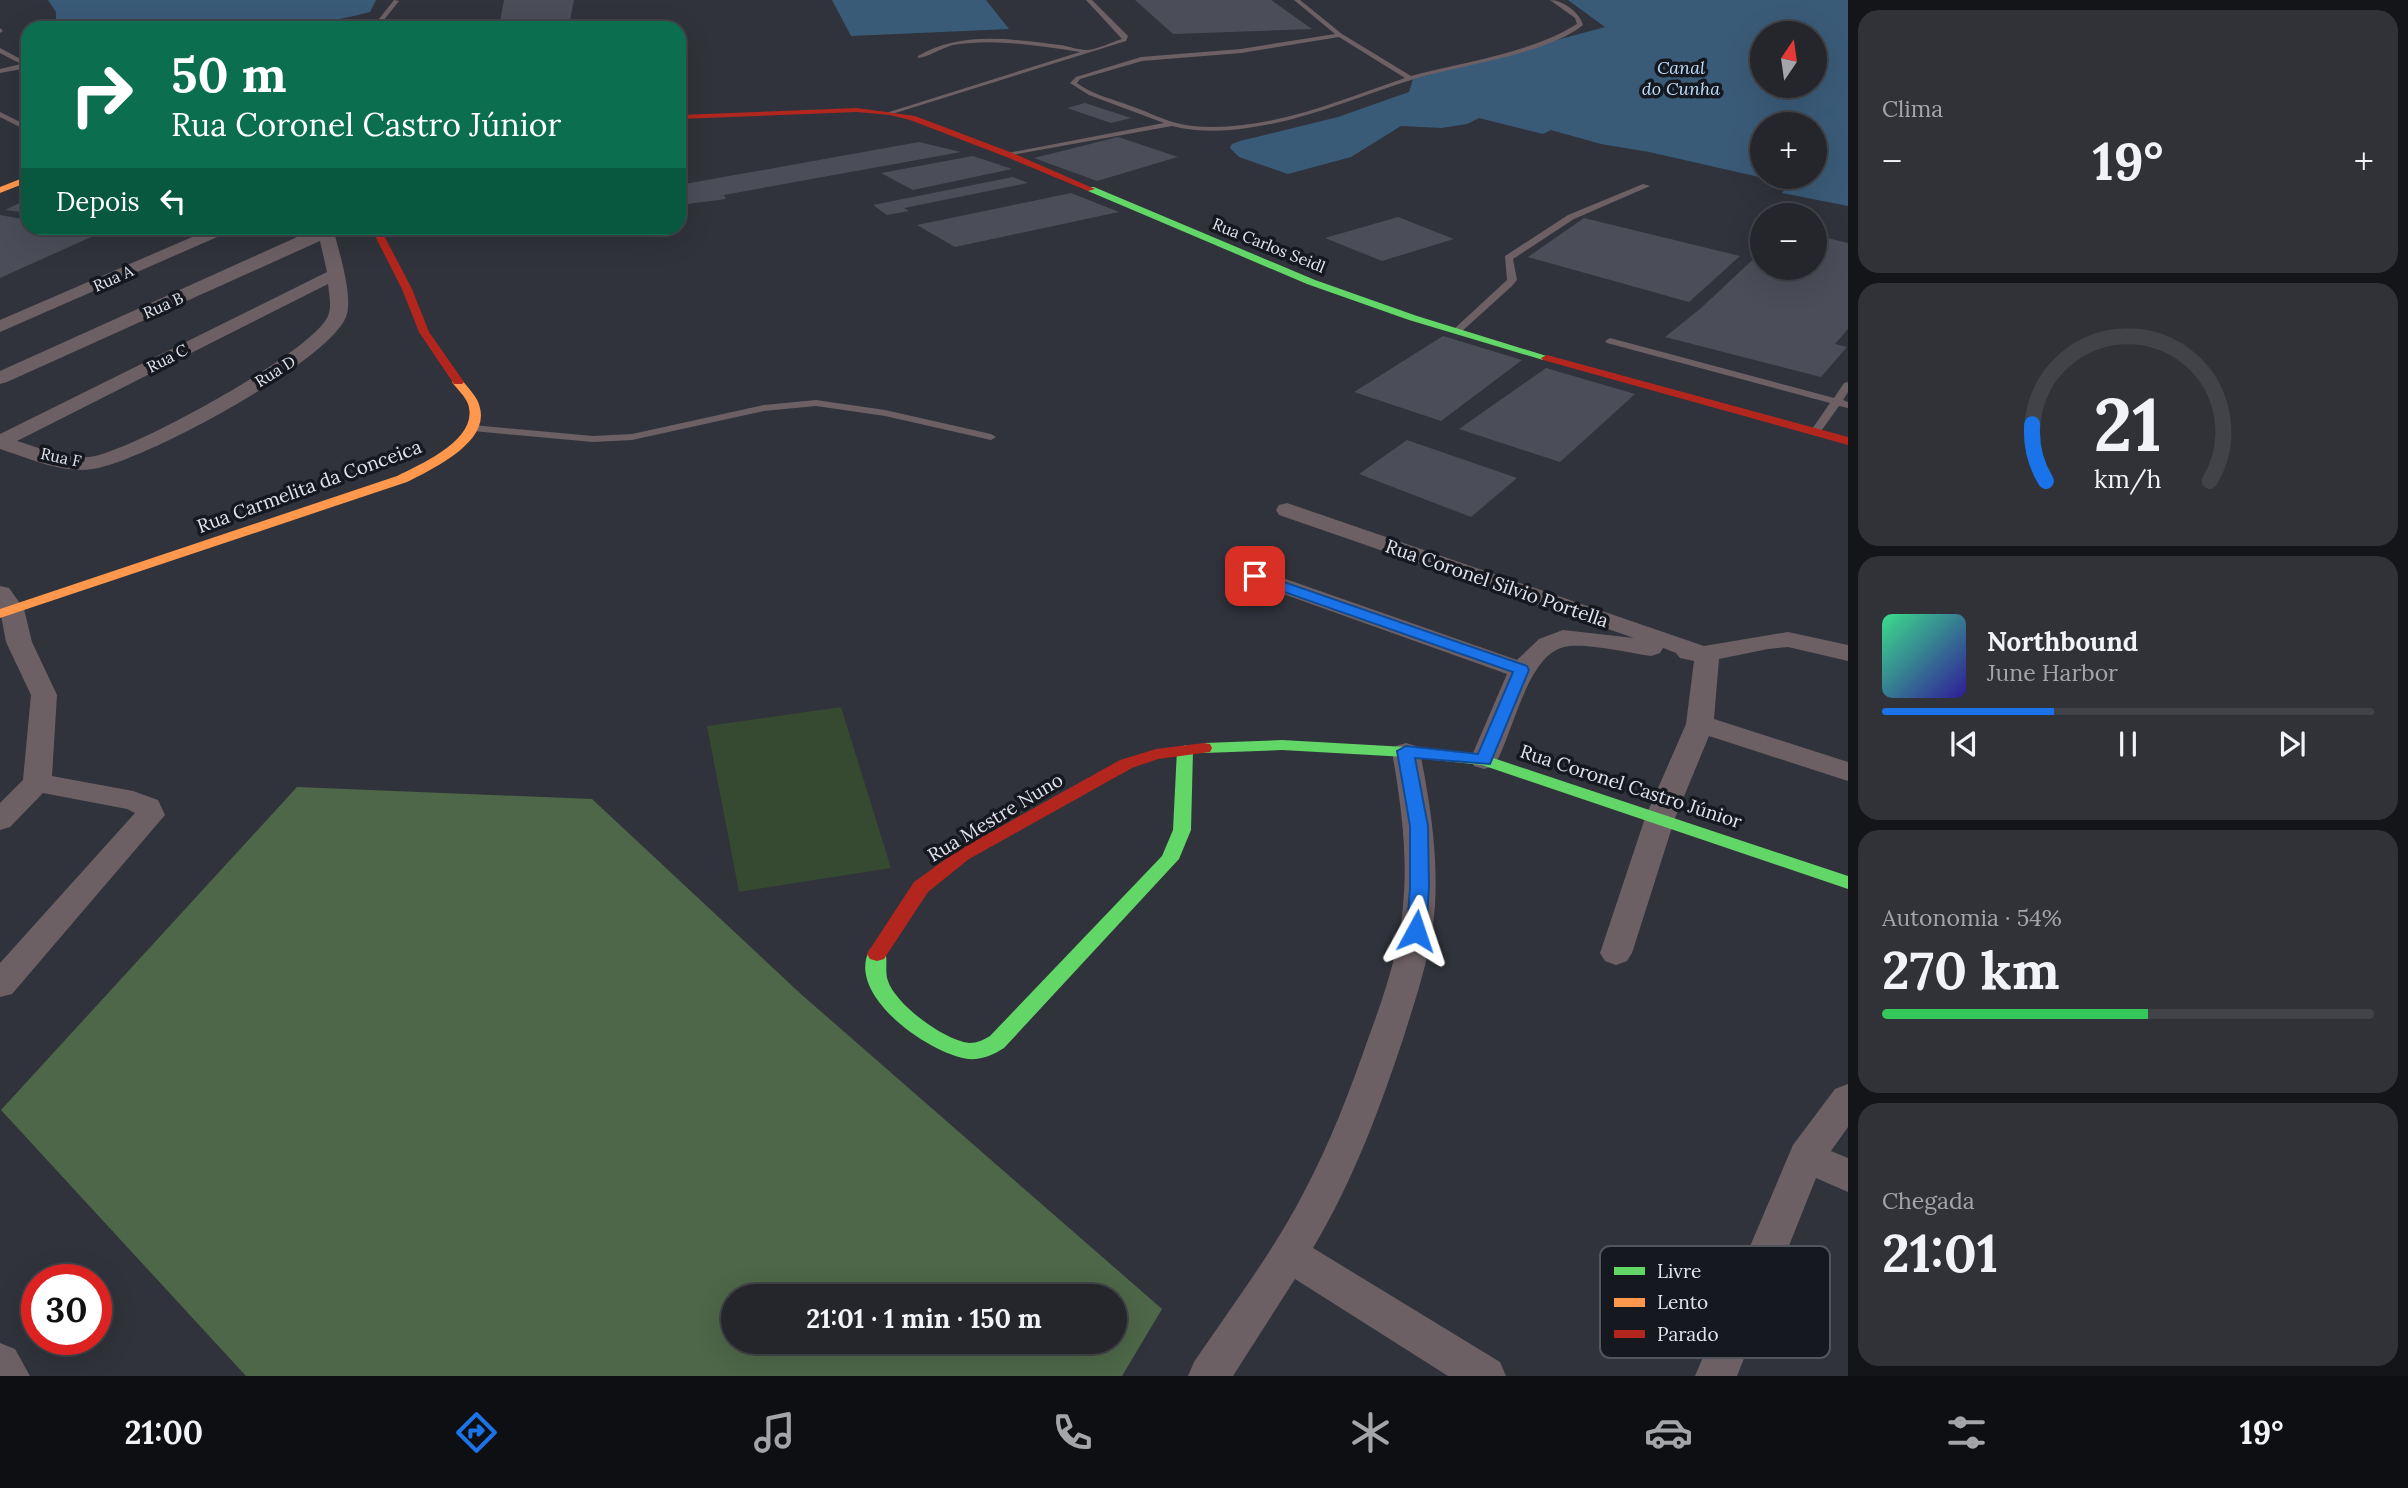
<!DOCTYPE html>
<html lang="pt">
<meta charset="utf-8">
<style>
body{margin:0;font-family:Lora,serif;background:#303238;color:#f1f3f6;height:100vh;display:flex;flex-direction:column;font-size:26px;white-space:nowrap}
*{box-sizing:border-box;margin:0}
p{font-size:23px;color:#a3a5a9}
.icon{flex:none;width:38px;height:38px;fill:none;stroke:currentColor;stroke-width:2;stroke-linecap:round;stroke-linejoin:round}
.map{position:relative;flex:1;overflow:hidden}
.side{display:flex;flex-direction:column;gap:10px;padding:10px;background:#141518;width:560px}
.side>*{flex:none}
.hud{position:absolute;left:21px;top:21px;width:665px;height:214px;border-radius:21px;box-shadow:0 7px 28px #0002,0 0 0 2px #414348;background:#0b6e4f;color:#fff;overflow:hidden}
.needle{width:46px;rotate:13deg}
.tools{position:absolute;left:1750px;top:21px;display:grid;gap:14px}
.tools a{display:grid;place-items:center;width:77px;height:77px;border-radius:50%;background:#24262c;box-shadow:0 7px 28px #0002,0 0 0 2px #414348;font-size:35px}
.speed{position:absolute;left:21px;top:1264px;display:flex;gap:14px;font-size:35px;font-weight:700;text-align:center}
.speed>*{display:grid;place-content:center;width:91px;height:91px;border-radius:50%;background:#24262c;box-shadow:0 7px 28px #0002,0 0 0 2px #414348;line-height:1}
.speed .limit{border:10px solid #d22;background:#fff;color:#111}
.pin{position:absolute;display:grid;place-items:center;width:60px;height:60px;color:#fff;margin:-30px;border-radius:14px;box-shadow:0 4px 10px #0006}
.me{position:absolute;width:77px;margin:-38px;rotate:5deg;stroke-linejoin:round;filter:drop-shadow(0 0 5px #0008)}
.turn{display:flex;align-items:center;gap:24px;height:147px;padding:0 35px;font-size:32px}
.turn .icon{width:91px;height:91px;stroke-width:2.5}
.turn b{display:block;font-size:49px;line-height:60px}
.then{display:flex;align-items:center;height:66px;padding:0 35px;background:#0003;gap:14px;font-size:26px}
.big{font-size:52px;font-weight:800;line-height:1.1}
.side .widget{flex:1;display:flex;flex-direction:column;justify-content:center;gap:10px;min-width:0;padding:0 24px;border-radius:21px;background:#303238}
.side .dial{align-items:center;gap:0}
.dial svg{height:182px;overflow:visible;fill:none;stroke:#414348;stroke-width:7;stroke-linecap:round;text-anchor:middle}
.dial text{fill:#f1f3f6;stroke:none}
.song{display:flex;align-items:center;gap:21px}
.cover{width:84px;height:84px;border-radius:10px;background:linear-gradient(135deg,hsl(150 70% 55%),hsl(250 70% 35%))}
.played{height:7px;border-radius:4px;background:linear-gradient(90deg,#1a73e8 35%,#414348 35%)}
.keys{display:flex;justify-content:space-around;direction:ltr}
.heat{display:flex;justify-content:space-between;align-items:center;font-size:38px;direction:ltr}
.charge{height:10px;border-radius:5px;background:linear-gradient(90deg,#34c759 54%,#414348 0)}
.trip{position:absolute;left:721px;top:1284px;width:406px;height:70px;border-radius:35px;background:#24262c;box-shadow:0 7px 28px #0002,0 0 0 2px #414348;font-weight:800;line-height:70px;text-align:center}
.menu{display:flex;height:112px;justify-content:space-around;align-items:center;background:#0e0f12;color:#a3a5a9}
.menu .icon{width:49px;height:49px}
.menu .current{color:#1a73e8}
.menu b{font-size:32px;color:#f1f3f6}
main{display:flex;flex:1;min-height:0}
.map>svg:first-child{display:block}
.green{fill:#364931}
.forest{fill:#4e6748;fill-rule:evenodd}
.water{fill:#3a5b78;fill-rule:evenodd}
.building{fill:#4b4e59}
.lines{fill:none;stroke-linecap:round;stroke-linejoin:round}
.lane{fill:#6c6064;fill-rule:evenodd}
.street{fill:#6c6064;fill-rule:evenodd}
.fast{fill:#63d668;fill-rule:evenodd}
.slow{fill:#ff974d;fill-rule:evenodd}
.jam{fill:#b3261e;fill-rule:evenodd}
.route{fill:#1a73e8;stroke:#114b97;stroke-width:2}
.labels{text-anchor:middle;stroke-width:7;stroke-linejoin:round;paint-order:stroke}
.far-street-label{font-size:16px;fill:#e1e3ee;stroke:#16181f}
.far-water-label{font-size:18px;font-style:italic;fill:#bbdefd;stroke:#16181f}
.street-label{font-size:19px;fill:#e1e3ee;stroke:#16181f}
.key{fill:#16181f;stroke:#53555d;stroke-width:2}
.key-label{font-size:19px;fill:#e1e3ee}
</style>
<main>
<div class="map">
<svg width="1848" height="1376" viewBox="0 0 1848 1376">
<rect width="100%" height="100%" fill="#30333b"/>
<polygon class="green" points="841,707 891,868 739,892 707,726"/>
<path class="forest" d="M297 787 592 799 802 995 1162 1309 1122 1376H246L1 1110ZM733 1297H1115V1342H733Z"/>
<g class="water">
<path d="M48 0H376L370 12C314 27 265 28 207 28V24L183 28H46L56 22V12Z"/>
<polygon points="832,0 986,0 1009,29 851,36"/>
<path d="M1568 0H1848V206L1782 193 1790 184 1649 152 1601 144 1551 130 1543 134 1479 118 1467 124 1442 128 1401 126 1351 157 1288 174 1239 157 1230 148 1232 144 1240 141 1338 117 1409 92 1413 79 1605 27ZM1762 33H1815V86H1762ZM1762 124H1815V177H1762Z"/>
</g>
<g class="building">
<polygon points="504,0 574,0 569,25 499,27"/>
<polygon points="1135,0 1271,0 1312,29 1173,34"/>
<polygon points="1085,103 1131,118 1111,123 1067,108"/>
<polygon points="1118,137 1178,157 1097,181 1034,158"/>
<polygon points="919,142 961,152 724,195 726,199 687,204 679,201 679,185"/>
<polygon points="973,156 1012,169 913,190 881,173"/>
<polygon points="1013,177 1028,183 904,208 909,211 887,215 873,205"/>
<polygon points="1071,193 1119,212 955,247 917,225"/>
<polygon points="28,199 28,213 5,210"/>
<polygon points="0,215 28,220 28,228 71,228 100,233 0,278"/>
<polygon points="1398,217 1454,239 1382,261 1325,238"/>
<polygon points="1584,218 1740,256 1689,302 1528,257"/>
<polygon points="1815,235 1848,243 1848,329 1835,344 1847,347 1821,377 1665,337 1700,309 1762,251 1762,268 1815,268"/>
<polygon points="1443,336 1522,360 1441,421 1354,392"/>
<polygon points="1546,368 1635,394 1560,462 1459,429"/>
<polygon points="1407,440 1517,478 1471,517 1359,474"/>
</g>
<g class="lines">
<g class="lane">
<polygon points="394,0 399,1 379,26 368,28 375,24"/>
<path d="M1086 0H1092L1128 36 1126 41 892 114 886 113 1080 52C1039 46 995 38 953 45 941 48 929 57 918 58V56C960 31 1013 39 1060 45 1068 46 1079 50 1086 50 1096 50 1112 42 1122 39Z"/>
<path d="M1294 0H1300L1342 34 1411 76C1463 62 1531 53 1577 24L1575 18 1550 0C1563 0 1580 13 1583 25 1546 55 1458 65 1411 80 1356 97 1304 121 1247 128 1222 132 1197 132 1172 126L1007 156 1003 154 1164 123 1089 95 1070 83 1076 77 1141 57 1241 49 1335 34ZM1339 37 1405 78C1338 101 1265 133 1192 126 1171 124 1151 113 1131 106 1113 99 1093 95 1077 83L1080 79 1142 61 1241 53Z"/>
<polygon points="0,28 3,31 0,33"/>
<polygon points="0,48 28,63 28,68 0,73 0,69 21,64 0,53"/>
<polygon points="0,112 28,126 28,131 0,117"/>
<polygon points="1643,184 1650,186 1574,219 1513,259 1517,280 1512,286 1460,333 1454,333 1454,329 1507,280 1505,256 1568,215"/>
<polygon points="1610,338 1834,398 1844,383 1848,382 1848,392 1843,400 1848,402 1848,408 1839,406 1819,434 1811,434 1810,432 1830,403 1607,343 1605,341"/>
<polygon points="816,400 885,410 991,434 996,437 991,440 885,416 816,406 764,411 632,440 593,442 473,431 468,428 473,425 593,436 632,434 764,405"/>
</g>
<g class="street">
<polygon points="213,228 233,228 231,231 0,332 0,320"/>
<path d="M317 228H333C338 249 354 296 346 317 328 362 142 462 93 469 63 474 28 458 0 449V434L327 272 320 241 7 382 0 384V371ZM328 284C329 294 332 307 328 316 313 352 130 452 90 457 66 459 40 448 17 441Z"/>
<path d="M1287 503 1704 646 1788 632 1848 645V661L1788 647 1768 649 1719 659 1714 719 1848 762V781L1709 736 1675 818 1632 953 1627 961 1616 965 1605 961 1600 953 1645 818 1686 724 1694 661 1680 658 1676 653 1663 648 1660 653 1651 656C1631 653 1582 642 1564 647 1526 656 1513 736 1494 766L1484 769 1474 766 1470 760 1507 674 1247 581 1243 576 1247 571H1263L1517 660 1539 639 1563 630 1634 638 1279 515 1276 510 1279 505Z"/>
<polygon points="0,586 9,588 24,609 32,642 57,695 52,776 133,791 158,800 165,815 12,994 0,997 0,963 135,813 127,809 43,793 10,827 0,830 0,803 23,780 31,695 6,642 0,610"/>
<path d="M1406 743 1416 746 1420 752C1430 803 1438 853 1435 905 1432 951 1417 995 1403 1039 1379 1111 1352 1183 1313 1248L1500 1362 1506 1376H1448L1295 1279 1233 1376H1188L1194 1362C1232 1306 1273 1252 1304 1192 1330 1143 1350 1091 1368 1039 1384 996 1399 952 1403 906 1408 854 1401 803 1392 752L1396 746Z"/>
<polygon points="1848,1084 1848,1127 1831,1151 1848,1158 1848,1192 1816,1178 1737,1376 1695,1376 1793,1145 1835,1089"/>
<polygon points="0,1343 15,1349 30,1376 0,1376"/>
</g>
<g class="fast">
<polygon points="1088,187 1094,187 1315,280 1417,316 1553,358 1543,360 1409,320 1307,284 1088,191"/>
<polygon points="1282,740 1406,747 1484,755 1848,876 1848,889 1482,765 1406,757 1282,750 1204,753 1196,748 1204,743"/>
<path d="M1185 745 1193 750 1191 830 1179 859 1004 1048C993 1055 982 1060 968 1059 930 1054 844 995 870 949L877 947 884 949C889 959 884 970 888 981 896 1005 944 1040 969 1043 978 1043 983 1040 990 1036L1162 856 1173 830 1177 750Z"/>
</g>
<g class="slow">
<polygon points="28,176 28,182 0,193 0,187"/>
<path d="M458 379 462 380C468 388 478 397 480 408 489 443 432 469 407 482L0 618V609L397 476C421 464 480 439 468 404 465 396 457 389 452 382Z"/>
</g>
<g class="jam">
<polygon points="857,108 915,116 1010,152 1095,189 1088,191 1004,156 910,120 890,115 857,112 679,119 679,115"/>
<polygon points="371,228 380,228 412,289 429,332 464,382 462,384 454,384 419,332 402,289"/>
<polygon points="1547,355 1848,437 1848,445 1543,360 1541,358"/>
<polygon points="1204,743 1210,744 1212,748 1210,752 1158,759 1132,768 969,859 928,892 884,959 877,961 870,959 867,954 870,949 914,882 957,851 1120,760 1156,749"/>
</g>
</g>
<polygon class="route" points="1255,572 1527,666 1529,670 1490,764 1415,758 1428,826 1429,887 1426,931 1423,936 1409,936 1407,931 1410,887 1410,826 1397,751 1406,746 1478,754 1513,672 1250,580 1248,576"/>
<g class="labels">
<g class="far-street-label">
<text transform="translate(1269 245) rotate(22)" y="6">Rua Carlos Seidl</text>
<text transform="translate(113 278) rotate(-24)" y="6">Rua A</text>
<text transform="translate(163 305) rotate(-24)" y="6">Rua B</text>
<text transform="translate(167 358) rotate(-27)" y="6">Rua C</text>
<text transform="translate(275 371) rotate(-32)" y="6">Rua D</text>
<text transform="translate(61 457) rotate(12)" y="6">Rua F</text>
</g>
<g class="far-water-label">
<text x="1681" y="74">Canal<tspan x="1681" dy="21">do Cunha</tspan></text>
</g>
<g class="street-label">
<text transform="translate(309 486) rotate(-20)" y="7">Rua Carmelita da Conceica</text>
<text transform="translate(1497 583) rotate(19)" y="7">Rua Coronel Silvio Portella</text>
<text transform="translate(1631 786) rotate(18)" y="7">Rua Coronel Castro Júnior</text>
<text transform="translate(995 817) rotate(-31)" y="7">Rua Mestre Nuno</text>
</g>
</g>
<rect x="1600" y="1246" width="230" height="112" rx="10" class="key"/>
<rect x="1614" y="1267" width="31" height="8" fill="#63d668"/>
<rect x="1614" y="1298" width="31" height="9" fill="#ff974d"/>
<rect x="1614" y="1330" width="31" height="8" fill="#b3261e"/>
<g class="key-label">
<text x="1657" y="1278">Livre</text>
<text x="1657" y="1309">Lento</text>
<text x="1657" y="1341">Parado</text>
</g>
</svg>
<div class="tools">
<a><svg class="needle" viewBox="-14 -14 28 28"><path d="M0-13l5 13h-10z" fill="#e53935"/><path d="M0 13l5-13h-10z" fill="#a3a5a9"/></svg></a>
<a>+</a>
<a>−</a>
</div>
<div class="speed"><div class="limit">30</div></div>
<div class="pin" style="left:1255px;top:576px;background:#d93025"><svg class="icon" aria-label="arrive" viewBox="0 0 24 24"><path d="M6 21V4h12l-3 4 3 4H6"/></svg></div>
<svg class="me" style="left:1416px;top:931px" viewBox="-20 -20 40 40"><path d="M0-17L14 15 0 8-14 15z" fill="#1a73e8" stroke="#fff" stroke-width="4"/></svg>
<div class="trip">21:01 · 1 min · 150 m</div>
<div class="hud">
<div class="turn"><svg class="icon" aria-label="right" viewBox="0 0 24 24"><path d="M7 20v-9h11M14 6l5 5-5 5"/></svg><div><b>50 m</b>Rua Coronel Castro Júnior</div></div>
<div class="then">Depois<svg class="icon" aria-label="left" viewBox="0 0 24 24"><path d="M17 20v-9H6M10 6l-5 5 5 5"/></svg></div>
</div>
</div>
<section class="side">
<div class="widget"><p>Clima</p>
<div class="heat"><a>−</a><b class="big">19°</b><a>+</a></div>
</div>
<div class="widget dial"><svg viewBox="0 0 100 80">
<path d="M14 69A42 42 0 1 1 86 69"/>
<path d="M14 69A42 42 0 0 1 8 44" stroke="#1a73e8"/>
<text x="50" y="56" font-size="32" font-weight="700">21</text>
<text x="50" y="72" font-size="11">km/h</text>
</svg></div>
<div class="widget">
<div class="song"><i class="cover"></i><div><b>Northbound</b><p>June Harbor</p></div></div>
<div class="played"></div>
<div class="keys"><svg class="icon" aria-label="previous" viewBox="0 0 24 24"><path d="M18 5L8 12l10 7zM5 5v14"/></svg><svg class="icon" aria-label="pause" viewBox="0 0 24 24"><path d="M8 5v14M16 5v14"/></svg><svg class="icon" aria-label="next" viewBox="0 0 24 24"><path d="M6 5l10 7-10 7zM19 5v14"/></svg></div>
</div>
<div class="widget"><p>Autonomia · 54%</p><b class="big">270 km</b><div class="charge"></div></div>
<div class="widget"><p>Chegada</p><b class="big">21:01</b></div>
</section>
</main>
<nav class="menu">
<b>21:00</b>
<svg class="icon current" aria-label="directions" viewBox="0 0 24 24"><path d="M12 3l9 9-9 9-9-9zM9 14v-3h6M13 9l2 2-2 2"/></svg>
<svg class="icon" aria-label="music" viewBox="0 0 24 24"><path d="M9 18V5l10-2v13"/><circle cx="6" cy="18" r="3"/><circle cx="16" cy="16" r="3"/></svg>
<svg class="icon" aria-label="phone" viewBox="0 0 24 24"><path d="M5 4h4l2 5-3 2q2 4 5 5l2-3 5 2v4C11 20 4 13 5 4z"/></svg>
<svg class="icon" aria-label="climate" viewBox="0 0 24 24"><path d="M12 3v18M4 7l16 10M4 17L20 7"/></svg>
<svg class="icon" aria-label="car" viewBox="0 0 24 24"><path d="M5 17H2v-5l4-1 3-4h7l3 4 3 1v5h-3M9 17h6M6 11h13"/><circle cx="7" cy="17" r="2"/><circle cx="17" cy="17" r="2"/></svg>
<svg class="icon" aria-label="filters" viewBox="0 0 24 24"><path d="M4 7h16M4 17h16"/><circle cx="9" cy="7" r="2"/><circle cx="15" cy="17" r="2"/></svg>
<b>19°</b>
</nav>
